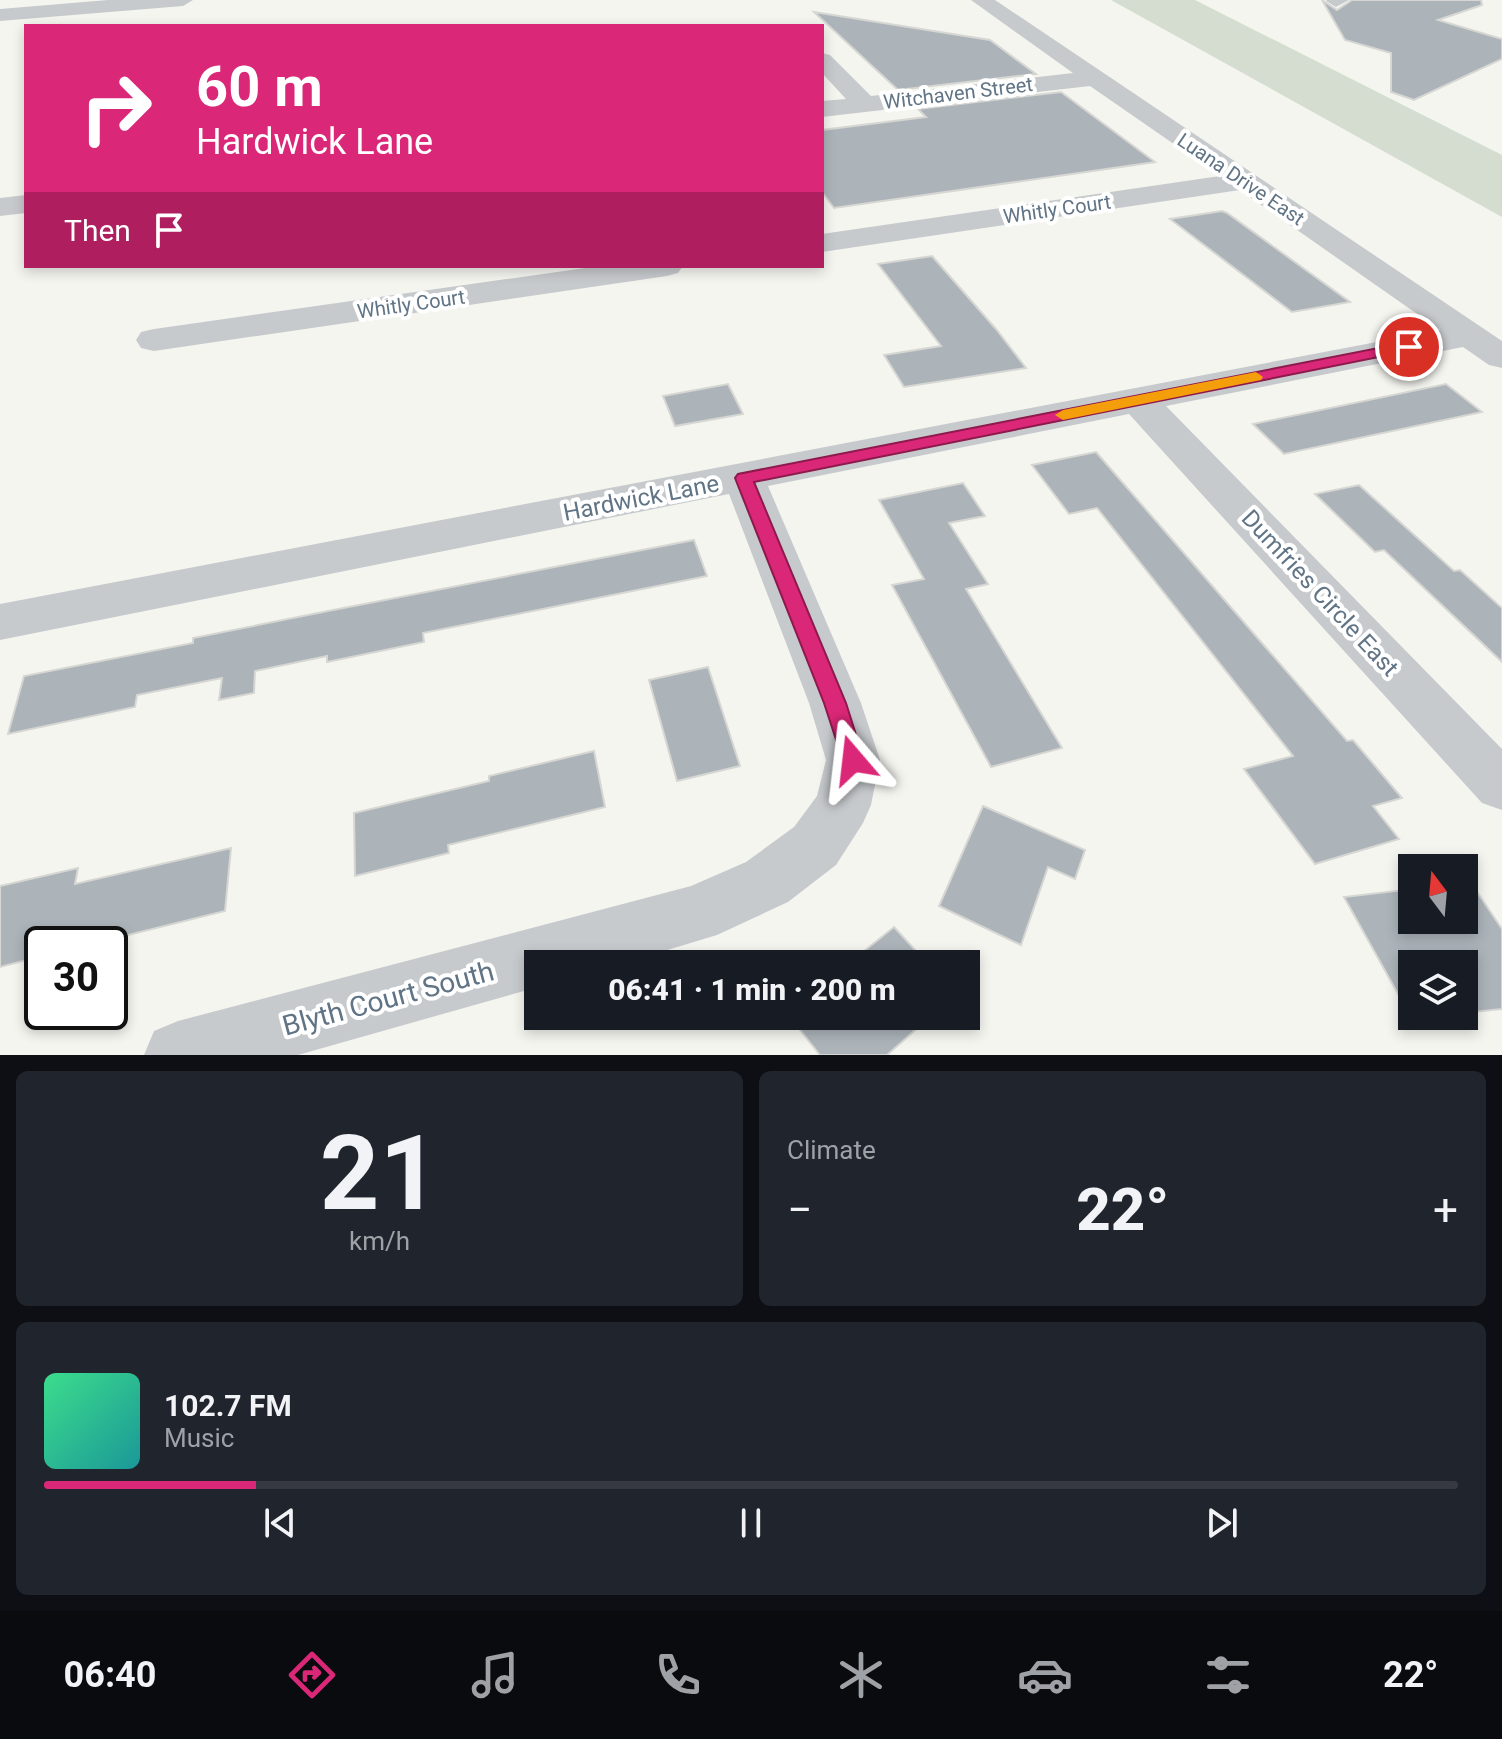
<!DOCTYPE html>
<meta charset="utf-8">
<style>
body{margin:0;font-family:Roboto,sans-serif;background:#20242c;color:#f1f3f6;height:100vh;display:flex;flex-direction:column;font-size:30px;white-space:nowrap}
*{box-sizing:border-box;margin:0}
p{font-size:26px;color:#9ea1a6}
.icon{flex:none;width:44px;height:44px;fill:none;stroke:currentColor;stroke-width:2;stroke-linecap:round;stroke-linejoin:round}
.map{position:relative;height:1055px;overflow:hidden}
.details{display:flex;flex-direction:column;gap:16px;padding:16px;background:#0d0f14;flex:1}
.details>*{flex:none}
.top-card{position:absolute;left:24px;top:24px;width:800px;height:244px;border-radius:0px;box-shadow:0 4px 12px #0003;background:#db2777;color:#fff;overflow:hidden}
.needle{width:52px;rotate:344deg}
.controls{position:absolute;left:1398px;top:854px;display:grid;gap:16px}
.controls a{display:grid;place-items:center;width:80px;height:80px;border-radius:0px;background:#171b24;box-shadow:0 4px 12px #0003;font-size:40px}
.speed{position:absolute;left:24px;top:926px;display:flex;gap:16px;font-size:40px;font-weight:700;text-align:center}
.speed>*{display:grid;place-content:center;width:104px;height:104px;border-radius:50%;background:#171b24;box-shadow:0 4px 12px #0003;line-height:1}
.speed .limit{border:4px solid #111;border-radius:12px;background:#fff;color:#111}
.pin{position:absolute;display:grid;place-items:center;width:68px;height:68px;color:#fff;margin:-34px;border:4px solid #fff;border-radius:50%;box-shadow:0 2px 8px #0007}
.me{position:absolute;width:88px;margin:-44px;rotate:343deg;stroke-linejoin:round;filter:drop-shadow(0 0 6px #0008)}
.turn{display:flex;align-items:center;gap:28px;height:168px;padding:0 40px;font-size:36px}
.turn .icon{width:104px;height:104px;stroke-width:2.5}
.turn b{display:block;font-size:56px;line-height:68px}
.then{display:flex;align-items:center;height:76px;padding:0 40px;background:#0003;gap:16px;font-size:30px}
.big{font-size:60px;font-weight:800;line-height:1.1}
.details .tile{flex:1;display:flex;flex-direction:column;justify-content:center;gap:12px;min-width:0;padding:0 28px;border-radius:12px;background:#20242c}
.details .dial{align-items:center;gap:0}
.dial b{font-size:104px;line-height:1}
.song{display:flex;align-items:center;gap:24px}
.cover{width:96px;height:96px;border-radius:12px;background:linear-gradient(135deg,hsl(150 70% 55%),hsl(180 70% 35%))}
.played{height:8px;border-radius:4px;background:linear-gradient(90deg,#db2777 15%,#363941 15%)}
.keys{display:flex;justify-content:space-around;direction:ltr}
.heat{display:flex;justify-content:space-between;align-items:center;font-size:44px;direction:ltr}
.details .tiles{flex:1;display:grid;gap:16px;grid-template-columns:1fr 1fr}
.tile:last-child{grid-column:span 2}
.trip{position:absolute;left:524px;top:950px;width:456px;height:80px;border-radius:0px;background:#171b24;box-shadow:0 4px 12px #0003;font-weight:800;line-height:80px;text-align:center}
.dock{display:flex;height:128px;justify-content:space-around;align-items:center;background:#090b0e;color:#9ea1a6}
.dock .icon{width:56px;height:56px}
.dock .selected{color:#db2777}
.dock b{font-size:36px;color:#f1f3f6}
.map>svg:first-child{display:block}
.green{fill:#d5ddd1}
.building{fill:#acb4ba;stroke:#d6d6d3;stroke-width:2}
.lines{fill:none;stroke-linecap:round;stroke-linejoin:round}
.minor{fill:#c7cacd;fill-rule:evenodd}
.route{fill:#db2777;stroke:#8e194d;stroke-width:2}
.slow{fill:#f59e0b}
.labels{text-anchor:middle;stroke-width:8;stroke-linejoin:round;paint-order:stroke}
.far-street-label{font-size:20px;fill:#617485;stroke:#fff}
.street-label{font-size:24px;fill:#617485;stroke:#fff}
.near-street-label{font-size:28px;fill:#617485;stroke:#fff}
</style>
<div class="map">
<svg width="1502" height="1055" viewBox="0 0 1502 1055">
<rect width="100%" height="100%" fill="#f5f5f0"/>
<polygon class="green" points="1111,0 1195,0 1502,155 1502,217"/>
<g class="building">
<polygon points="1322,0 1337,10 1352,0 1481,0 1482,5 1438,20 1502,39 1502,59 1414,100 1391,92 1391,53 1345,40"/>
<polygon points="814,12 990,40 1036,74 898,90"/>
<polygon points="1061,92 1155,162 834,208 822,192 822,130 926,117 918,109"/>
<polygon points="1222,211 1227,213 1350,302 1292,312 1170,219"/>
<polygon points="932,256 996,329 1026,368 904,387 884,355 941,346 878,264"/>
<polygon points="728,384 743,414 675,426 663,396"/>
<polygon points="1446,384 1482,412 1284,454 1253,424"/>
<polygon points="1096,452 1347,741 1353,740 1402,798 1373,806 1399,839 1315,864 1244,769 1293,756 1097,508 1069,514 1032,465"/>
<polygon points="963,483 985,516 949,523 988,584 966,589 1062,748 991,767 892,585 924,579 879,500"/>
<polygon points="1359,485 1454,571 1460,570 1502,608 1502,662 1384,550 1375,552 1315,494"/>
<polygon points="694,540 707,576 423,633 424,642 327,662 327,656 255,671 254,693 219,700 222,678 137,695 135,707 8,734 24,676 193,643 193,638 328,611"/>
<polygon points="708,667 740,766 677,781 649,680"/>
<polygon points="594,751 605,807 448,845 449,853 355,876 354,813 489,781 489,776"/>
<polygon points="983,806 1085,850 1075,879 1048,867 1021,945 939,906"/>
<polygon points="231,848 225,911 92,944 42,944 42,956 0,967 0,886 78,868 75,884"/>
<polygon points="1464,883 1471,883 1502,929 1502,1009 1464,1013 1464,964 1412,964 1412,1016 1441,1016 1412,1019 1344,897 1412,889 1412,920 1464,920"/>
<polygon points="894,927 928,964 848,964"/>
<polygon points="789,1016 931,1016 887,1055 820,1055"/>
</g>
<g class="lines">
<g class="minor">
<polygon points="108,0 193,0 183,6 0,21 0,9"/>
<polygon points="971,0 995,0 1502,341 1502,368 1489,365 1463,347 1166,406 1502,749 1502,810 1482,803 1129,414 768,486 861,703 880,760 871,805 863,823 836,865 788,902 717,935 621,964 538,964 538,987 298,1055 144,1055 154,1031 178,1021 691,886 746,862 794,827 817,796 826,760 809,703 729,494 0,640 0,604 1440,330 1240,190 822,252 822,234 1220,176 1090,86 822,117 822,101 846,99 822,73 822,53 830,55 871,96 1073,73"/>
<polygon points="1349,0 1336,7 1326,1 1327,0"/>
<polygon points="26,195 26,213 0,216 0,198"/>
<polygon points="599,266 683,266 678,273 667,276 154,351 141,348 136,340 141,332 154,329"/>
</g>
</g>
<polygon class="route" points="1409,342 1414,344 1414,350 754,482 846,703 864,760 861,767 853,770 845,767 824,703 735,478 738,474"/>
<polygon class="slow" points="1256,372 1263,377 1261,380 1063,420 1055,415 1063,410"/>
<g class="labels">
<g class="far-street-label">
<text transform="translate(958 93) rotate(-7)" y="7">Witchaven Street</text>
<text transform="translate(1241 179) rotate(34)" y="7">Luana Drive East</text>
<text transform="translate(1057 209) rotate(-8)" y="7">Whitly Court</text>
<text transform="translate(411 304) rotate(-8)" y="7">Whitly Court</text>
</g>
<g class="street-label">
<text transform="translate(641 498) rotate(-11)" y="8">Hardwick Lane</text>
<text transform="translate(1320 593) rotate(47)" y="8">Dumfries Circle East</text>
</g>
<g class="near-street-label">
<text transform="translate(388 998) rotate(-15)" y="10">Blyth Court South</text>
</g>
</g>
</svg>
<div class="controls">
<a><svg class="needle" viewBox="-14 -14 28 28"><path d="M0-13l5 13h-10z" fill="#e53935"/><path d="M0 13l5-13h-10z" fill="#9ea1a6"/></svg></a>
<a><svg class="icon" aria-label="layers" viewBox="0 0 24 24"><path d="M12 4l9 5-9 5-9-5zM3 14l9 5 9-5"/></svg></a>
</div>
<div class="speed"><div class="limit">30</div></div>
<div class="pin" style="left:1409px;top:347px;background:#d93025"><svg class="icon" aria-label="arrive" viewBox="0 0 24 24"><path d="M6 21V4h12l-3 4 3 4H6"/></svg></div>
<svg class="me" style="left:853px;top:760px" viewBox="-20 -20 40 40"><path d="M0-17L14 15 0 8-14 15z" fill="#db2777" stroke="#fff" stroke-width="4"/></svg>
<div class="trip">06:41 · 1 min · 200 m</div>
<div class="top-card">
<div class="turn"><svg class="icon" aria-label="right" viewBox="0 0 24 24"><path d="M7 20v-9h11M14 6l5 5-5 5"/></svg><div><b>60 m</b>Hardwick Lane</div></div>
<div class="then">Then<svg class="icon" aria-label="arrive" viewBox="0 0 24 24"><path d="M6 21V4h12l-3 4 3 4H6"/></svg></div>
</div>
</div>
<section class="details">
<div class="tiles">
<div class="tile dial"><b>21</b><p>km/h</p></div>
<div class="tile"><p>Climate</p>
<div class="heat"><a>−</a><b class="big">22°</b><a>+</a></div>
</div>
<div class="tile">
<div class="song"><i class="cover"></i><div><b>102.7 FM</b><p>Music</p></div></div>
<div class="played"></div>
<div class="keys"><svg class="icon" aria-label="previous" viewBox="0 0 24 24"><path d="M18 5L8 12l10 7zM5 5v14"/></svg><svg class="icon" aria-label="pause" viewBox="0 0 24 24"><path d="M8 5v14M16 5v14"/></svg><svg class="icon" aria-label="next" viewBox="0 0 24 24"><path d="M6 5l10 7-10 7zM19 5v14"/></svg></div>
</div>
</div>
</section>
<nav class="dock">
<b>06:40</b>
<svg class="icon selected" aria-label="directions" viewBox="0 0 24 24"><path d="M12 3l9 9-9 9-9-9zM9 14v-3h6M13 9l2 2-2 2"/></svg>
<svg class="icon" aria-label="music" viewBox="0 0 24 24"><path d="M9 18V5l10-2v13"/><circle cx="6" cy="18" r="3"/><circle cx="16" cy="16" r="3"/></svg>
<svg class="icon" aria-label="phone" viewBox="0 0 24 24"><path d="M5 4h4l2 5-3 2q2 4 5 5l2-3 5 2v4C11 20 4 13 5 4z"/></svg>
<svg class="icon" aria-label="climate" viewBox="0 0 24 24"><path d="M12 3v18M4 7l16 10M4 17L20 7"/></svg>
<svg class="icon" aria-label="car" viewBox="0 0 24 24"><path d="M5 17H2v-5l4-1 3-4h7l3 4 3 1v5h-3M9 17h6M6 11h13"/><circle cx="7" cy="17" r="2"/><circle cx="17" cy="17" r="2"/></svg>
<svg class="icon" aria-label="filters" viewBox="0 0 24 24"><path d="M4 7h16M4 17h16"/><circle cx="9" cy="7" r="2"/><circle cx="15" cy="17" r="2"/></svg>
<b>22°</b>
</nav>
